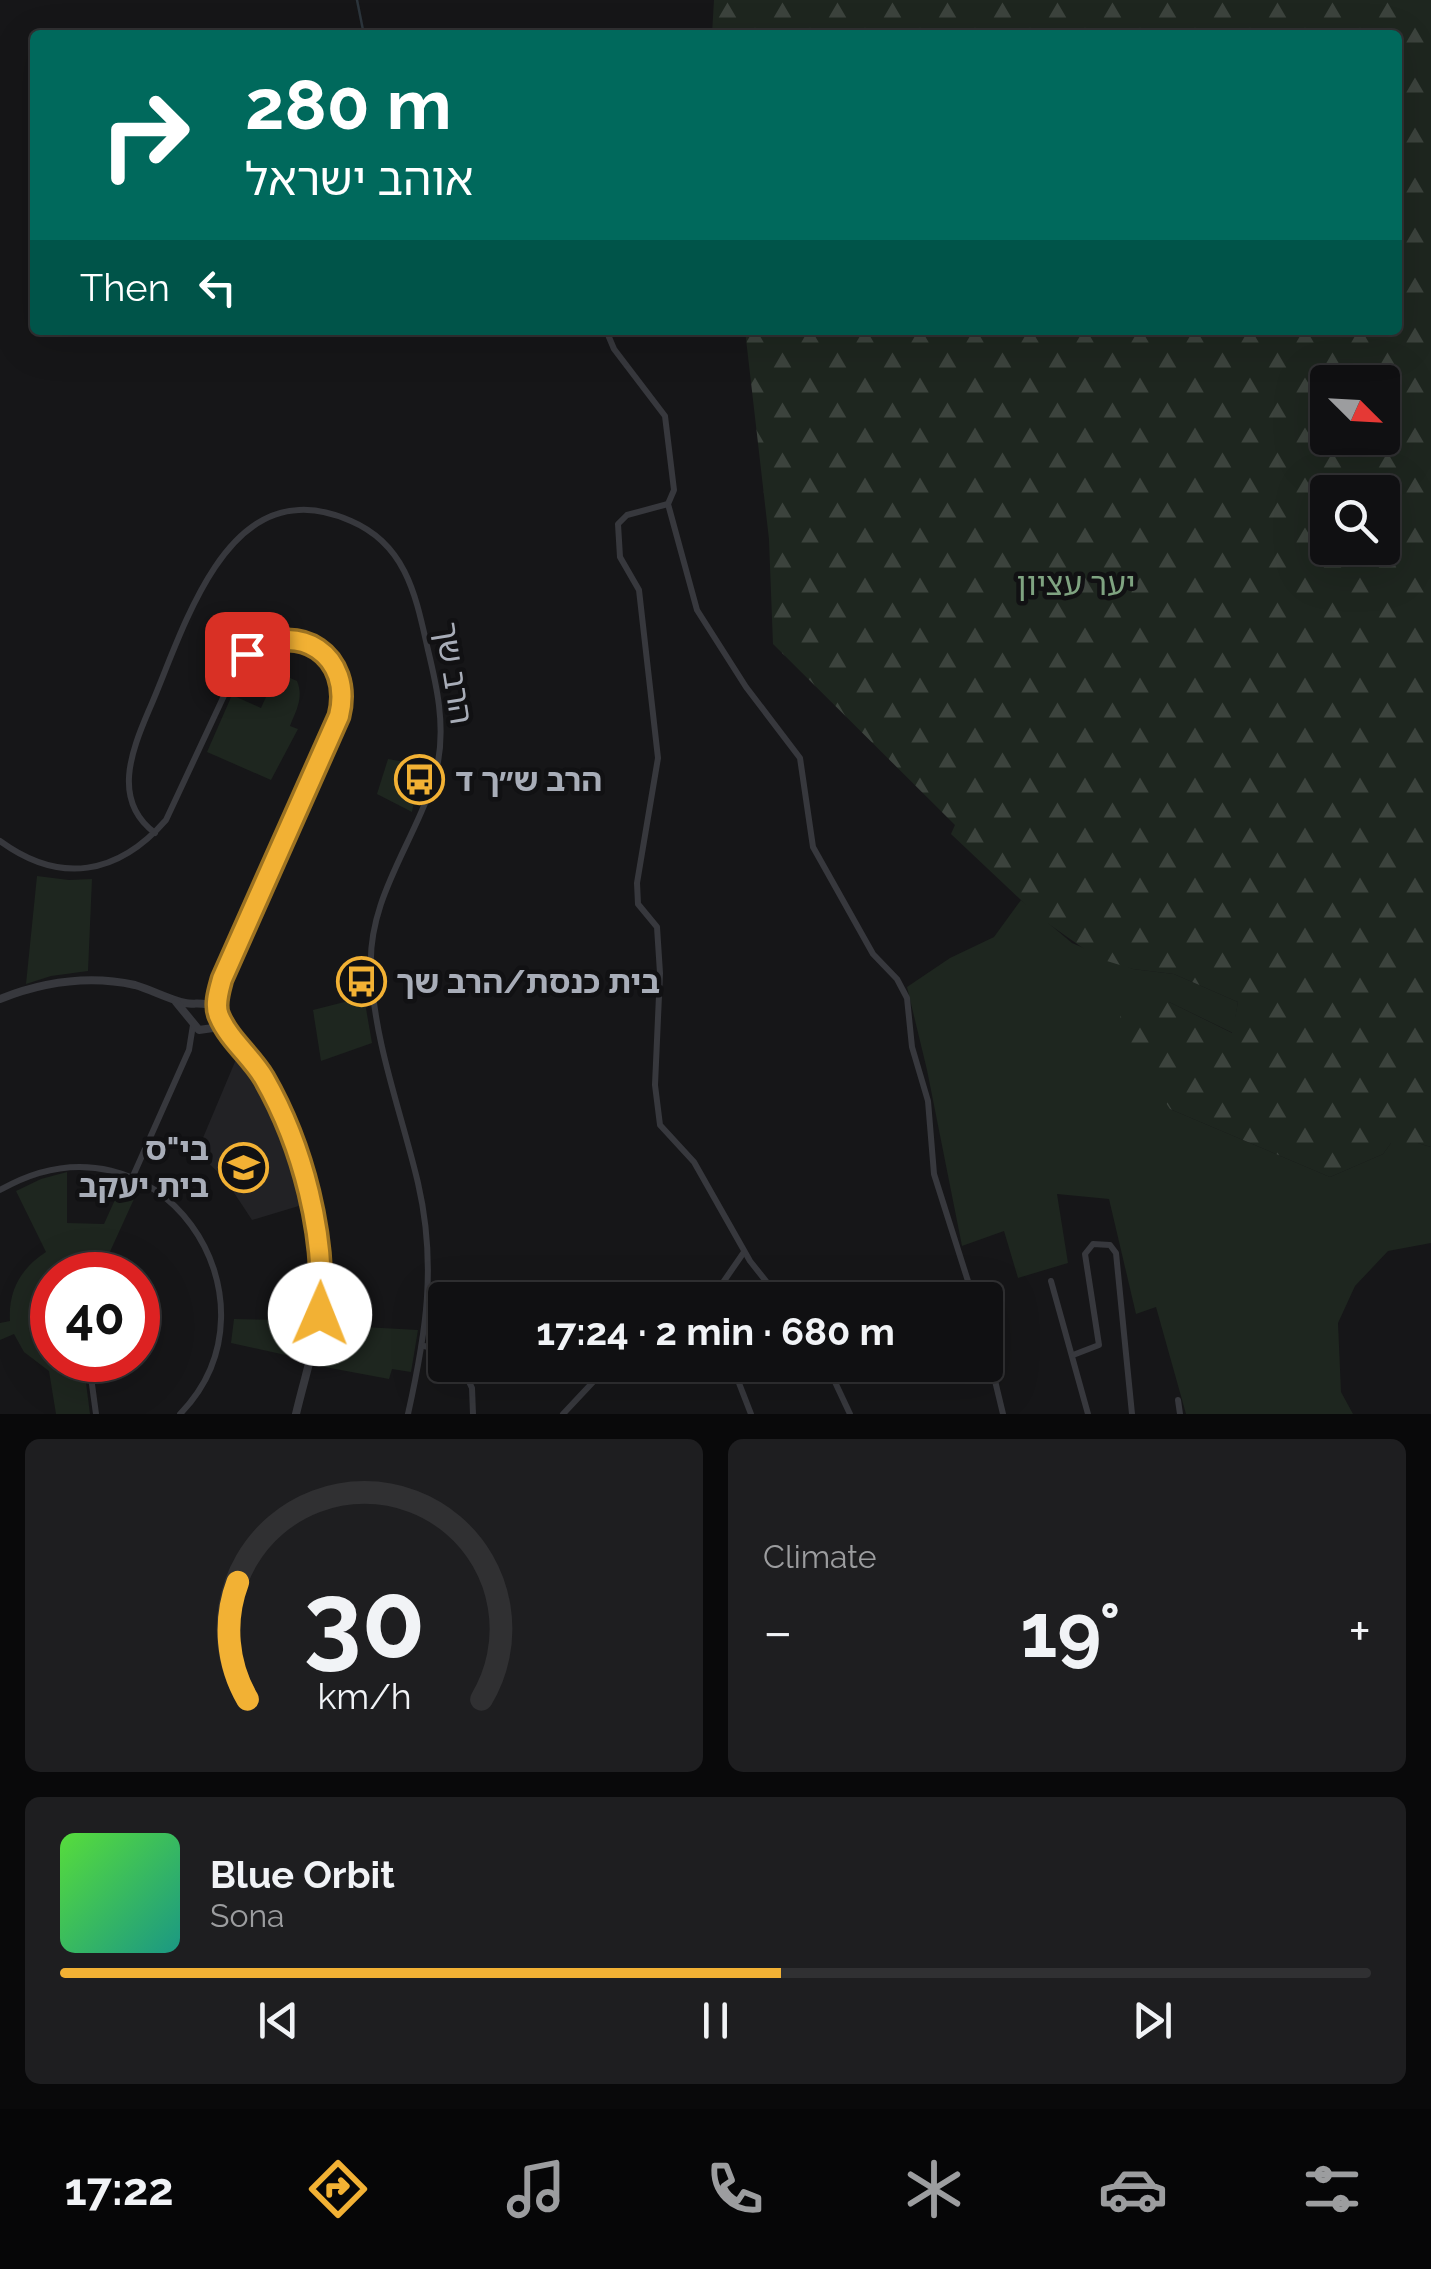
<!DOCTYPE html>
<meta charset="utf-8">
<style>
body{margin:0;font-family:Raleway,"Noto Sans Hebrew",sans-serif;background:#1e1e20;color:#f1f3f6;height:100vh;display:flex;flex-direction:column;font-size:38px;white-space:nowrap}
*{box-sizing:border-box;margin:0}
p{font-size:32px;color:#9c9d9f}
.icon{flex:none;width:55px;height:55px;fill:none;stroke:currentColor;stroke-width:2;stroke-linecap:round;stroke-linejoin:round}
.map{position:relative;height:1414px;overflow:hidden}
.drawer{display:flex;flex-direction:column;gap:25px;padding:25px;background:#09090a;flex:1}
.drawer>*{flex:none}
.guide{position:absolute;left:30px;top:30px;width:1372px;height:305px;border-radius:10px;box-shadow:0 10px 40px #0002,0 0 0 2px #303032;background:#00695c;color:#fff;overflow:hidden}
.needle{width:65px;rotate:114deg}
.buttons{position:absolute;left:1310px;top:365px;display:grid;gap:20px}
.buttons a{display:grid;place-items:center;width:90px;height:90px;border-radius:10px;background:#101012;box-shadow:0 10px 40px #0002,0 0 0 2px #303032;font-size:50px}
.speed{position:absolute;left:30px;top:1252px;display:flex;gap:20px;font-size:50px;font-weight:700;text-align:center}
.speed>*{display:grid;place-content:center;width:130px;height:130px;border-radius:50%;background:#101012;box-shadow:0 10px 40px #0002,0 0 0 2px #303032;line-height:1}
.speed .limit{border:15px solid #d22;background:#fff;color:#111}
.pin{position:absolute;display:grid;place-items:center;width:85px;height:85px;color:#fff;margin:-42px;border-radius:20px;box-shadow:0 5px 15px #0006}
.me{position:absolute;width:110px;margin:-55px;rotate:1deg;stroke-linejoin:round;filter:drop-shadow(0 0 8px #0008)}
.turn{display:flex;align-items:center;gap:35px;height:210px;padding:0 50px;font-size:45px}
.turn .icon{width:130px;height:130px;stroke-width:2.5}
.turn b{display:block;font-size:70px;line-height:85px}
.then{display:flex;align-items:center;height:95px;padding:0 50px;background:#0003;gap:20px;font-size:38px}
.big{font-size:75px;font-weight:700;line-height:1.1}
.drawer .widget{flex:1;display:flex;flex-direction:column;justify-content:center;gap:15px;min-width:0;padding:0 35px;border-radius:15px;background:#1e1e20}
.drawer .dial{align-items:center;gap:0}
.dial svg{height:260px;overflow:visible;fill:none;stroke:#303032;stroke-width:7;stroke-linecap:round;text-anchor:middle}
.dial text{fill:#f1f3f6;stroke:none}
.song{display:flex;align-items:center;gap:30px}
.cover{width:120px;height:120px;border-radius:15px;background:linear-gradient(135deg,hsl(110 70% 55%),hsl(170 70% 35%))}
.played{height:10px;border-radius:5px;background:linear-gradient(90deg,#f2b134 55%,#303032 55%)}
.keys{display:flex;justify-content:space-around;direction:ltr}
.heat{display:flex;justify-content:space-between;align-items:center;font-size:55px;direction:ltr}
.drawer .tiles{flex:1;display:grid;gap:25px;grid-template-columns:1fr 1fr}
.widget:last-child{grid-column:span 2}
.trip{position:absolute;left:428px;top:1282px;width:575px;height:100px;border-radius:10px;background:#101012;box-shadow:0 10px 40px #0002,0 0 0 2px #303032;font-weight:700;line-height:100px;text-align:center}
.menu{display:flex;height:160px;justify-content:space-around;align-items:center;background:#060607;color:#9c9d9f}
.menu .icon{width:70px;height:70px}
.menu .selected{color:#f2b134}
.menu b{font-size:45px;color:#f1f3f6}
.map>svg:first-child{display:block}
.built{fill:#222225}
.green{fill:#1e261f}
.forest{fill:url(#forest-firs);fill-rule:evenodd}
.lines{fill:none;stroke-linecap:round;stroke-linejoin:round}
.stream{stroke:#2c353c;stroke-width:2.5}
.minor{stroke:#37383d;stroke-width:6}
.tertiary{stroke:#37383d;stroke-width:8}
.route-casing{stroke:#9d7322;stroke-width:25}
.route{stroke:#f2b134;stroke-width:18}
.labels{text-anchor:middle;stroke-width:9;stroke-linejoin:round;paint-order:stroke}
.park-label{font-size:32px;fill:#7fa381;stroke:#111113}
.street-label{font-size:32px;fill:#a8adb8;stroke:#111113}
.poi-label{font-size:32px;font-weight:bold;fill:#a8adb8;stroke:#111113;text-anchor:start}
</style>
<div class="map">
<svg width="1431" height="1414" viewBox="0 0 1431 1414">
<defs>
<pattern id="forest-firs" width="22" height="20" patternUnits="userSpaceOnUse" patternTransform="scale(2.5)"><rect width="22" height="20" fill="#1e261f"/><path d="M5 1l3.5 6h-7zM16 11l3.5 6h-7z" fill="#3c433d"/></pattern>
</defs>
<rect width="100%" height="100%" fill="#161618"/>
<polygon class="built" points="237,1057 252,1077 272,1115 302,1205 252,1220 225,1179 197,1152"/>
<g class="green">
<path d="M288 677 297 681C304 698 296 710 290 726L298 729 271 780 207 752 232 695 261 708 271 686Z"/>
<polygon points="388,759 421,765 412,812 377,794"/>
<polygon points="37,876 69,880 92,879 88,971 51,976 26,984"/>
<polygon points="1021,900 1072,943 1133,969 1174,974 1238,1002 1233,1033 1169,1002 1170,1109 1330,1177 1383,1154 1391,1143 1418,1143 1431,1147 1431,1243 1388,1251 1355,1286 1338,1323 1341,1392 1353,1414 1186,1414 1156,1307 1136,1314 1109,1199 1057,1194 1068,1263 1018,1278 1004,1231 962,1246 927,1070 907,987 950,958 994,937"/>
<polygon points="364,997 372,1043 321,1061 313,1010"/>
<path d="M67 1172V1223L104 1224 123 1182 139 1188 108 1256 128 1275H52V1360H115L85 1375 90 1414H56L49 1371 24 1352 14 1334 0 1340V1323L10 1321C8 1291 21 1268 46 1252L16 1191 41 1179Z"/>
<polygon points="234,1319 287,1320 286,1332 305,1336 299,1358 231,1343"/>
<polygon points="327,1325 418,1330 411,1372 392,1369 389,1379 314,1365"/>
</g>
<path class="forest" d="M714 0H1431V1147L1418 1143H1391L1383 1154 1330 1177 1170 1109 1118 1030 1124 996 1169 1002 1232 1033 1238 1002 1174 974 1133 969 1097 958 1039 917 951 834 955 825 773 644 769 539 745 330H1398V35H712ZM1328 382H1382V438H1328ZM1328 492H1382V548H1328Z"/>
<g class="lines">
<polyline class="stream" points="357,0 364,35"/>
<g class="minor">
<polyline points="606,330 614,349 665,416 674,490 668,504 697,610 746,687 800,758 813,847 873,954 897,979 907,998 912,1047 928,1101 934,1174 974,1300"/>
<polyline points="668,504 627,515 618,524 620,557 639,590 658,758 637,883 638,904 657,927 660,973 655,1085 660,1125 694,1162 750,1261 781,1300"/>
<path d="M155 833C112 801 131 752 149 710 178 645 214 513 299 510 317 509 335 514 351 521 407 545 416 597 428 650 437 687 445 724 438 762 423 833 367 893 371 969 374 1043 401 1111 418 1183 437 1265 426 1333 408 1414"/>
<path d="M0 841C60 885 118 875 166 820L236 670C277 610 357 646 339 716L222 979 207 1004"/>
<polyline points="133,1176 189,1050 193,1025"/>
<path d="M0 1190C159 1099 291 1300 180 1414"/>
<polyline points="1051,1281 1088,1414"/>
<polyline points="684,1300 711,1287 718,1289"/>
<polyline points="716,1300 715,1294 744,1252"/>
<polyline points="985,1339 1003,1414"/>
<polyline points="424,1346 445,1351"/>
<polyline points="1073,1355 1099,1345 1085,1254 1093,1244 1110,1245 1116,1253 1132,1414"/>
<polyline points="461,1365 472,1388 473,1414"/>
<polyline points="732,1365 751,1414"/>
<polyline points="827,1365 850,1414"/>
<polyline points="91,1377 96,1414"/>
<polyline points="1178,1400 1180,1414"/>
<polyline points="563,1414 609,1365"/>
</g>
<g class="tertiary">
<path d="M0 999C43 982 89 975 135 985 152 990 168 999 185 1003 194 1005 208 1001 214 1008 221 1014 224 1026 230 1034 239 1046 250 1057 258 1069 292 1122 319 1210 322 1272 324 1321 307 1367 296 1414"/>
<polyline points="176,1002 199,1030 213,1028 218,1016"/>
</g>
</g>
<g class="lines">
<defs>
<path id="route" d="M247 654C298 618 354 656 339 716L222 979C219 990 214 1005 219 1016 229 1040 251 1056 264 1078 303 1146 326 1236 320 1314"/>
</defs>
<use href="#route" class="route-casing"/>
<use href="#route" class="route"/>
</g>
<defs>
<symbol id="bus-ring" viewBox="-11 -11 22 22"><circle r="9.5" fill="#111113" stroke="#f2b134" stroke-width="1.5"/><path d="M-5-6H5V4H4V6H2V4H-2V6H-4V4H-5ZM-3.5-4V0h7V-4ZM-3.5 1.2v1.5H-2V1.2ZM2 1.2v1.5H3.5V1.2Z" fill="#f2b134"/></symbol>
<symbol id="school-ring" viewBox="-11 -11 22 22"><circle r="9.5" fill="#111113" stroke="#f2b134" stroke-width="1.5"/><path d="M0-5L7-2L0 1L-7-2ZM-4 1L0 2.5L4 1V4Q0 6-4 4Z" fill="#f2b134"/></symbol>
</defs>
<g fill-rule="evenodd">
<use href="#bus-ring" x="392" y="752" width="55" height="55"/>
<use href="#bus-ring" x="334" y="954" width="55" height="55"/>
<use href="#school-ring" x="216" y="1140" width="55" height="55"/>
</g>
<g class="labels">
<g class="park-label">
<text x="1076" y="595">יער עציון</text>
</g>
<g class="street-label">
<text transform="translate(454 673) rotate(81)" y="11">הרב שך</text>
</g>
<g class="poi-label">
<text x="455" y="791">הרב ש״ך ד</text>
<text x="396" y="993">בית כנסת/הרב שך</text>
<text x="209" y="1160" text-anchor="end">בי"ס<tspan x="209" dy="37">בית יעקב</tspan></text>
</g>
</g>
</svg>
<div class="buttons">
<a><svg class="needle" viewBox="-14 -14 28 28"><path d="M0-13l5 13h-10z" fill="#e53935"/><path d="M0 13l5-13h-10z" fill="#9c9d9f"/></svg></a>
<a><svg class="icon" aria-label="search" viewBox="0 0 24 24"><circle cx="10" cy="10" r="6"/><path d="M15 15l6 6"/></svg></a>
</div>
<div class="speed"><div class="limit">40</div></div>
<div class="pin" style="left:247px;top:654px;background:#d93025"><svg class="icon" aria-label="arrive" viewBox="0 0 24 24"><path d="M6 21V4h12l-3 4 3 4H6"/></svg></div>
<svg class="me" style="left:320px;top:1314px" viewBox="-20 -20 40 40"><circle r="19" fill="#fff"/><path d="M0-13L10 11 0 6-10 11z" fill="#f2b134"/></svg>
<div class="trip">17:24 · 2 min · 680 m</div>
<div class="guide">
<div class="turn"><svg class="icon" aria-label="right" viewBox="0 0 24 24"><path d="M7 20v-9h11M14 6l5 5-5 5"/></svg><div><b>280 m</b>אוהב ישראל</div></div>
<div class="then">Then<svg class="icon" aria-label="left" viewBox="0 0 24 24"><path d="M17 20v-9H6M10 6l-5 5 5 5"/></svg></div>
</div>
</div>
<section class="drawer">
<div class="tiles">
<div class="widget dial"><svg viewBox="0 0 100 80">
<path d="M14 69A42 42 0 1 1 86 69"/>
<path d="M14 69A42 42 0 0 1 11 33" stroke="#f2b134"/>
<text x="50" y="56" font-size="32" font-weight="700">30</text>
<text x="50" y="72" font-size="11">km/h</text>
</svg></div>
<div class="widget"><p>Climate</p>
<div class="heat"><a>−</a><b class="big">19°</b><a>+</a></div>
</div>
<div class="widget">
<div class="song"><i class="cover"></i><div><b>Blue Orbit</b><p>Sona</p></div></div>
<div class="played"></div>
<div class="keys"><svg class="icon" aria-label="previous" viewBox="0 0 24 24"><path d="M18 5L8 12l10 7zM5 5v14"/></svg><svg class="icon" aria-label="pause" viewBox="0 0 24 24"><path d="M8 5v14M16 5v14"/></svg><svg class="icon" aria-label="next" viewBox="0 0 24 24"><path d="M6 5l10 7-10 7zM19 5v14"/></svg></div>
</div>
</div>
</section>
<nav class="menu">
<b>17:22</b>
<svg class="icon selected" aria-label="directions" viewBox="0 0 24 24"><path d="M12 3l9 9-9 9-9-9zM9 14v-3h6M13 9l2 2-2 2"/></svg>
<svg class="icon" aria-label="music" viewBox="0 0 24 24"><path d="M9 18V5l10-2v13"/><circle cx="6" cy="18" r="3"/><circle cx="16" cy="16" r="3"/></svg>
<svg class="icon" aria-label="phone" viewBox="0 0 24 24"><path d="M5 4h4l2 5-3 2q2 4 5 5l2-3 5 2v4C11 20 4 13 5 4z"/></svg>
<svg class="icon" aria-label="climate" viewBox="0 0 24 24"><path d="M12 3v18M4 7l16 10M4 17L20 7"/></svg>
<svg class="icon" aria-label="car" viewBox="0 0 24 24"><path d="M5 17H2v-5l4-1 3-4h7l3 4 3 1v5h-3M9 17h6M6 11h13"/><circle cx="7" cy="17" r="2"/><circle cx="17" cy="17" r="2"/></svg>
<svg class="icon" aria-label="filters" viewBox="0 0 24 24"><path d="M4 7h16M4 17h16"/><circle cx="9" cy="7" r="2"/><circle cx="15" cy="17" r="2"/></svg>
</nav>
